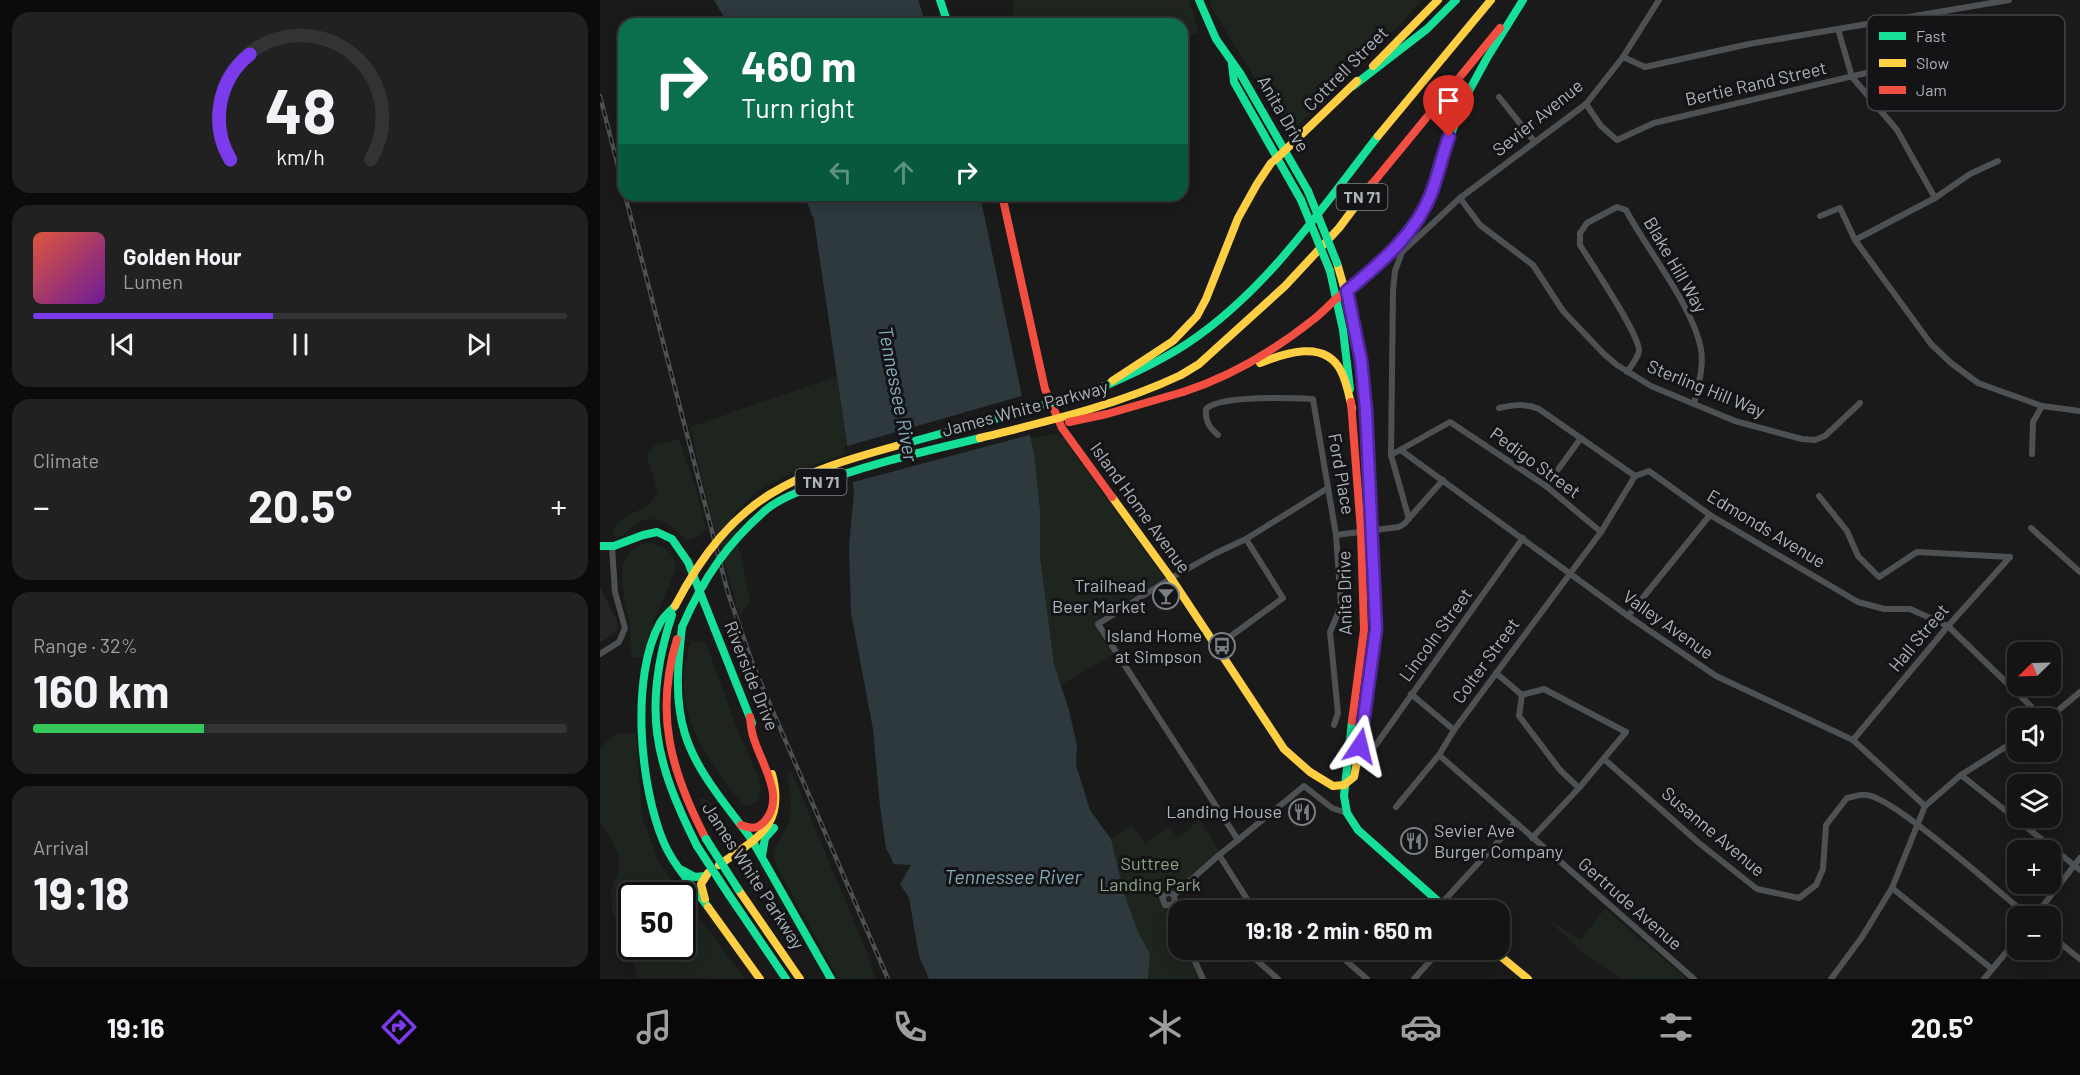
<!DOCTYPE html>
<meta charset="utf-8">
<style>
body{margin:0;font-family:Barlow,sans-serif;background:#212122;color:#f1f3f6;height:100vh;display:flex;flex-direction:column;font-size:22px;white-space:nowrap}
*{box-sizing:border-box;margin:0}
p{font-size:20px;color:#9d9ea0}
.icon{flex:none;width:33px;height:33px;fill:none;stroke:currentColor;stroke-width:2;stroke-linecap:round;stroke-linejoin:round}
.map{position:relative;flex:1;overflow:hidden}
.sheet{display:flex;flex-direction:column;gap:12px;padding:12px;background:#0b0b0b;width:600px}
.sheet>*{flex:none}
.top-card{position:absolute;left:18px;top:18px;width:570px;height:183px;border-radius:18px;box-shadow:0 3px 15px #0003,0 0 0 2px #333334;background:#0b6e4f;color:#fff;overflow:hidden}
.needle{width:39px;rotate:247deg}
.buttons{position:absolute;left:1407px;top:642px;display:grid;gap:12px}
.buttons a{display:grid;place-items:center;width:54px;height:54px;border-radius:12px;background:#141414;box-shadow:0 3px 15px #0003,0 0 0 2px #333334;font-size:30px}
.speed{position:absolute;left:18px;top:882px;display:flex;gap:12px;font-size:30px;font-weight:700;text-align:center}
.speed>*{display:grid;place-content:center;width:78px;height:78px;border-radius:50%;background:#141414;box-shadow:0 3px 15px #0003,0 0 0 2px #333334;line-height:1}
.speed .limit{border:3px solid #111;border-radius:9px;background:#fff;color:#111}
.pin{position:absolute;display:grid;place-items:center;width:51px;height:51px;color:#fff;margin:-62px -26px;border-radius:50% 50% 50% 0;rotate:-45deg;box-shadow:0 0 6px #0007}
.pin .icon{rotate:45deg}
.me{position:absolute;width:66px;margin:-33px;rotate:10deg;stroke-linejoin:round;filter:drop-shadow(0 0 4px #0008)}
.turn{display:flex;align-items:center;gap:21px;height:126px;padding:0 24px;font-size:27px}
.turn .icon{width:78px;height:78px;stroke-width:2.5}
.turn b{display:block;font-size:42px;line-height:51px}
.lanes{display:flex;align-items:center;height:57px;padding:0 24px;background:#0003;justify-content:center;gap:30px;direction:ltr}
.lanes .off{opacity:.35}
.big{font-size:45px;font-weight:700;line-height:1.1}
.sheet .widget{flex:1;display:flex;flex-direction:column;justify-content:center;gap:9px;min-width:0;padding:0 21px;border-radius:18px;background:#212122}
.sheet .dial{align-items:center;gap:0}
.dial svg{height:156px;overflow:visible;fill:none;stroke:#333334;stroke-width:7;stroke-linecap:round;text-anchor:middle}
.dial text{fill:#f1f3f6;stroke:none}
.song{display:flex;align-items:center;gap:18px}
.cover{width:72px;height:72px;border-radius:9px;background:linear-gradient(135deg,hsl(10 70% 55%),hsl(280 70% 35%))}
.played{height:6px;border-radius:3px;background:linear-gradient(90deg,#7c3aed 45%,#333334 45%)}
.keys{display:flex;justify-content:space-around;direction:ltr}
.heat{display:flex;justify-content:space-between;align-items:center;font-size:33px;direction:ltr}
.charge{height:9px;border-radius:4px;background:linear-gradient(90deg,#34c759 32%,#333334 0)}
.trip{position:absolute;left:568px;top:900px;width:342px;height:60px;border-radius:18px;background:#141414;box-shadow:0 3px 15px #0003,0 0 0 2px #333334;font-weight:700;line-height:60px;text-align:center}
.tab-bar{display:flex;height:96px;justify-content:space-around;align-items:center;background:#080808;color:#9d9ea0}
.tab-bar .icon{width:42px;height:42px}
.tab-bar .selected{color:#7c3aed}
.tab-bar b{font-size:27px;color:#f1f3f6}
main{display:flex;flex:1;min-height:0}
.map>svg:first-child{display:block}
.built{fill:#242527}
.green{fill:#1e251e}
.water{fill:#2d393d}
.pier{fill:#1a1a1a}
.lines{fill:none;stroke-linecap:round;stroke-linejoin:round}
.street{stroke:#4e5153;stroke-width:6}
.fast{stroke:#16e098;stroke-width:8}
.slow{stroke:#ffcf43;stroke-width:8}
.jam{stroke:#f24e42;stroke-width:8}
.rail-casing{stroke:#4e5152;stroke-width:4.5}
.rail{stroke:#141416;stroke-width:2;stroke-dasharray:7;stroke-linecap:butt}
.fast-bridge{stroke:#16e098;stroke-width:8}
.slow-bridge{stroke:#ffcf43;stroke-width:8}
.jam-bridge{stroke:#f24e42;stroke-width:8}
.route-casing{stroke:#51269a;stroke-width:15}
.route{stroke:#7c3aed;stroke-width:10}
.labels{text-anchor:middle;stroke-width:6;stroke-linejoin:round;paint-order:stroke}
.shield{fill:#141416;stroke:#7e848a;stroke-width:1.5}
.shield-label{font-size:16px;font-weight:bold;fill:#abb4bb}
.street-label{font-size:18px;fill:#abb4bb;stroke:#141416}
.poi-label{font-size:18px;fill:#abb4bb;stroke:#141416;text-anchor:end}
.park-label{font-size:18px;fill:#89a682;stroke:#141416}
.water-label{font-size:20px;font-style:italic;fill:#83aab6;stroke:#141416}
.key{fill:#141416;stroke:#414448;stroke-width:1.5}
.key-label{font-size:16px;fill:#abb4bb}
</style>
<main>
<section class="sheet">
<div class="widget dial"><svg viewBox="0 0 100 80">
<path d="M14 69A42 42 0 1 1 86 69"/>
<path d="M14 69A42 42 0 0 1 24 15" stroke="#7c3aed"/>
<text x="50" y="56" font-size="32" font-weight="700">48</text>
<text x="50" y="72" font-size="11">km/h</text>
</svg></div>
<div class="widget">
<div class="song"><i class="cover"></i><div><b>Golden Hour</b><p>Lumen</p></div></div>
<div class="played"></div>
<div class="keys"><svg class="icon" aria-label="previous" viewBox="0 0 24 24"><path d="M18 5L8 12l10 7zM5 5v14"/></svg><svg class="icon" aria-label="pause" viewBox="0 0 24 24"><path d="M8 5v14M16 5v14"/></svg><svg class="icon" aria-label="next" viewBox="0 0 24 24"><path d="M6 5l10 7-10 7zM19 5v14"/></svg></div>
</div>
<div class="widget"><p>Climate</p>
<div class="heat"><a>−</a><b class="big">20.5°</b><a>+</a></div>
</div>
<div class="widget"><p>Range · 32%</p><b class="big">160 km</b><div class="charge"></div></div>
<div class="widget"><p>Arrival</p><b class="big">19:18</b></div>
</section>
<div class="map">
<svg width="1480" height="979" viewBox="0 0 1480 979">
<rect width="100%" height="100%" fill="#1a1a1a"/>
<polygon class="built" points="0,587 18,623 17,630 0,643"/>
<g class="green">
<polygon points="412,0 589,0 599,32 582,38 582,24 415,24"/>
<polygon points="610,0 823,0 724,101 693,130 687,131 613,10"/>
<polygon points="237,376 248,453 199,470 159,490 132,515 150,600 140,617 108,504 90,427"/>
<polygon points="459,433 564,578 500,617 495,623 500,635 513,654 461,685 454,664 447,620 440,558 440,510 431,438"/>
<path d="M79 439 97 492 106 528C100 536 95 539 85 541 75 525 54 512 36 524 29 529 25 535 17 538L12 534 16 523 50 504 57 494C56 480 49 468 47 453L54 446Z"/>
<path d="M47 543C62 545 76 552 76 569L54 621 44 657 32 658C29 648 31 636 30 625 26 597 7 553 47 543Z"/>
<path d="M103 640 107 647 140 736 159 778 161 790 158 801 147 806 142 804C104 754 68 709 91 643Z"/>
<polygon points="18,733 36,734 42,816 58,861 82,895 32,896 32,946 82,946 83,896 145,979 38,978 26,936 12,911 11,891 19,870 19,855 5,828 0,824 0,747"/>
<path d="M188 773H192L267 953 275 979H239L176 866C169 844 182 842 188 823 193 807 190 791 187 776Z"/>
<path d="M103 798C120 808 128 824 124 843L120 841 102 811 99 799Z"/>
<polygon points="600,820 618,848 619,855 574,895 573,904 579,923 579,950 590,950 603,979 548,979 550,954 538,932 524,893 511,839 532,825 545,844 568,827 578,837"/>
<polygon points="1005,909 1087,979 1021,979 980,950 946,918 980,940"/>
</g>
<g class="water">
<polygon points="114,0 318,0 326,24 128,24"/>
<polygon points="204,195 380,195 434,454 440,510 440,558 454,664 469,710 477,746 476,765 490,810 511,839 524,893 538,932 550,954 548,979 329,979 319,956 309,898 300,884 311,865 294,864 286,848 280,806 273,729 251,613 249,546 254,492 214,220"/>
</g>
<polygon class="pier" points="425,395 433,434 250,483 244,447"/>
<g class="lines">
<g class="street">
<polyline points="1238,29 1252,77 1297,130 1335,198"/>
<polyline points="1023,57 1045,67 1149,44 1409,0"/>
<polyline points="899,97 934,141"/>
<polyline points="986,104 1001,126 1017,140 1054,123 1304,64"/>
<polyline points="860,198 880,225 933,265 963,311 1004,354 1017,365 1051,386 1135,421 1202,439 1215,440 1225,436 1260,403"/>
<polyline points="1220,216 1240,208 1255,240 1331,344 1351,363 1378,383 1442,406 1480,411"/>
<polyline points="1255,240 1335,198 1370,174 1398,161"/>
<path d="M1027 372C1031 366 1038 358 1039 351 1040 335 991 263 980 245V233L987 223 1017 207 1026 210C1047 250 1093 306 1101 349 1104 367 1098 386 1094 404"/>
<path d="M899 408C913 405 926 403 939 409L1035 476 1049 471 1110 515 1258 602 1284 609H1310L1348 626 1443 718"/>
<path d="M618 435C609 427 605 421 606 409 621 395 691 398 713 399L736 535 741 606 730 632 738 713 734 725"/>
<polyline points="802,451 1028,616 1116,676 1253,740 1325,806"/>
<polyline points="1432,454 1433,422 1442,406"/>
<polyline points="791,455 850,422 946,486 1001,532"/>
<polyline points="946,486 981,438"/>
<polyline points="1219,496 1247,531 1258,556 1279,577 1317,552 1410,557"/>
<polyline points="809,519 791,455 793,290 795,271 802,252 860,198 986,104 1023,57 1059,0"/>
<polyline points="1431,528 1480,572"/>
<polyline points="736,535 799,527 804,524 843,480"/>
<polyline points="1028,616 1110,515"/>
<polyline points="616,647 683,598 646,539"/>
<polyline points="0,654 19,642 25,628 15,592 12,547"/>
<polyline points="896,673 922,695"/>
<polyline points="811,694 854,730"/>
<polyline points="922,695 944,689 1026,732 979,788 932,838"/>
<polyline points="922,695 919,716 960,770 979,788"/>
<polyline points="1449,718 1480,692"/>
<polyline points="1253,740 1348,626 1410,557"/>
<polyline points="773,749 923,538"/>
<polyline points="839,755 1094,979"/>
<path d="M1004 759 1099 843 1157 889 1199 898 1216 885 1223 869 1226 825 1247 798C1253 797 1260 794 1266 795 1293 796 1401 894 1428 916"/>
<polyline points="1361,775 1480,870"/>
<polyline points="796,807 839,755 854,730 1001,532 1035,476"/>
<polyline points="638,840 704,786 732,808 747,813"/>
<polyline points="1292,888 1392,969"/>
<polyline points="841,904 915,823"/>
<polyline points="571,905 565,905 562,897 568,892 574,895"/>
<polyline points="654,910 619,855 638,840 498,624 571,578 616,553 646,539 728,488"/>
<polyline points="1435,916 1480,858"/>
<polyline points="579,923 571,905 575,902 574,895 619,855"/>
<polyline points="1450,935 1480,959"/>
<polyline points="590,950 603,979"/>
<polyline points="657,950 652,956 678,979"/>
<polyline points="734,950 767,979"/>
<polyline points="814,979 840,950"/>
<polyline points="1231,979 1262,937 1292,888 1325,806 1361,775 1418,739"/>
<polyline points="1384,979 1418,938"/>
</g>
<g class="fast">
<polyline points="340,0 348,24"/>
<polyline points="599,0 616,39 640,73 708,191"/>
<polyline points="632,64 634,82 701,200"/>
<polyline points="753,86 827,29 856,0"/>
<polyline points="823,210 863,102 887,58 923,0"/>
<polyline points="730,271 743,330 750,389"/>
<path d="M507 385C535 373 562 360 588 343 667 290 721 209 778 136"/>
<polyline points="0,546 14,546 43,535 57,532 72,539 88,562 152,723"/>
<path d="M75 606C70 611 63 617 60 623 30 677 40 788 64 843 74 866 93 886 108 907"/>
<path d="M72 615C42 707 54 761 97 846"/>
<path d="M82 627C78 662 74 699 85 734 97 773 128 807 152 840"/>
<polyline points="752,721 744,796 747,813 758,830 848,910"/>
<polyline points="152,840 231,979"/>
<polyline points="162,856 165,838 174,828"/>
<polyline points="82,870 95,877 105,876"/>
<polyline points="129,895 186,979"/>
</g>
<g class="slow">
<polyline points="773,66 838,0"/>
<polyline points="778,136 891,0"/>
<polyline points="676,159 757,81"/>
<polyline points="737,263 754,322 766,410 776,629 764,727 754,777 744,785"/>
<path d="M660 363C685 353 725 339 741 371 747 383 749 396 752 408"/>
<polyline points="581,375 599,364 685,286 739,228 772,184"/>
<polyline points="512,381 573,341 597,316 606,299 638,218 657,184 671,163 676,159"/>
<polyline points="512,497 571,578 684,749 710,772 733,786 744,785"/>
<path d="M119 865C157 838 186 826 172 774"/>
<polyline points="138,889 200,979"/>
<polyline points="105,899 101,884 108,873"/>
<polyline points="108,907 160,979"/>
<polyline points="893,950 928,979"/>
</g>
<g class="jam">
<polyline points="772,184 900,28"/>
<polyline points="402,195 445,389 462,428 512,497"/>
<path d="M583 392C632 376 674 351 714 319 722 313 729 305 737 298 770 271 802 247 823 210"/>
<polyline points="751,402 761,531 764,630 752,721"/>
<path d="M77 639C54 714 71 772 106 839"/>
<path d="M141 825C149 828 156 830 163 823 188 799 160 762 153 736 151 730 151 723 150 717"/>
</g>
<defs>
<g id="rail">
<polyline points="0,96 24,190"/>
<polyline points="25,195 128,593 153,665 288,979"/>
</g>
</defs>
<use href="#rail" class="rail-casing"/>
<use href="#rail" class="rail"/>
<g class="fast-bridge">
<polyline points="708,191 737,263"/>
<polyline points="701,200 730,271"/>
<polyline points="307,443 431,409 507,385"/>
<path d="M82 627C103 579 127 543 167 509 180 498 197 493 212 486 266 464 323 452 380 438"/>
<polyline points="106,839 138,889"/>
<polyline points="97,846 129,895"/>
</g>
<g class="slow-bridge">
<path d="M380 438C448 421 518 405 581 375"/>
<path d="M75 606C133 495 192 474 307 443"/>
</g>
<polyline class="jam-bridge" points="469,422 507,414 583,392"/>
</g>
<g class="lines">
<defs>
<path id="route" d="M760 746 776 629 766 410 761 360 747 291C779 264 815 235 831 194 838 176 842 156 849 137"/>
</defs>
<use href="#route" class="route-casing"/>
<use href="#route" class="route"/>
</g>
<defs>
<symbol id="bar-ring" viewBox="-11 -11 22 22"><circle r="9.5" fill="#141416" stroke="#787e83" stroke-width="1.5"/><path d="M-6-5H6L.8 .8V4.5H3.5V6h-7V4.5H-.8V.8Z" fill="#787e83"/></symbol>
<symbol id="bus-ring" viewBox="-11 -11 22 22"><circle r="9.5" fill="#141416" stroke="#787e83" stroke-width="1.5"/><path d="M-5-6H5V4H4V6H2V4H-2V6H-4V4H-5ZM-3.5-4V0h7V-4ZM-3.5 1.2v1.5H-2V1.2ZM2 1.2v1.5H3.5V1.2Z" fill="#787e83"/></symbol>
<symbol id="restaurant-ring" viewBox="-11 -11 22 22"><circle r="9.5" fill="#141416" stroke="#787e83" stroke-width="1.5"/><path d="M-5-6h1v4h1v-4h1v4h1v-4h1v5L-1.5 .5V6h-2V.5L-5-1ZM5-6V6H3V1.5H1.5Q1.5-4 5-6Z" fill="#787e83"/></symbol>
</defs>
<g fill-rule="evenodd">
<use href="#bar-ring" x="551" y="581" width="30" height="30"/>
<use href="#bus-ring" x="607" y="631" width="30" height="30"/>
<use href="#restaurant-ring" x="687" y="797" width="30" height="30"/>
<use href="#restaurant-ring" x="799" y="826" width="30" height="30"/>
</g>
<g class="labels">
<g class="shield">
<rect x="736.5" y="184" width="51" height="26" rx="4.5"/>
<rect x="195.5" y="469" width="51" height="26" rx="4.5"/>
</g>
<g class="shield-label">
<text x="762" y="203">TN 71</text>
<text x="221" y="488">TN 71</text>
</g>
<g class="street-label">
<text transform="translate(746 69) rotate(-45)" y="6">Cottrell Street</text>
<text transform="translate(1156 84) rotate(-13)" y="6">Bertie Rand Street</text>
<text transform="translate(683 114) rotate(60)" y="6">Anita Drive</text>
<text transform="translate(938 118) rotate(-39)" y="6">Sevier Avenue</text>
<text transform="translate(1075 265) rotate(60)" y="6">Blake Hill Way</text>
<text transform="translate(1106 389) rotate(22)" y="6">Sterling Hill Way</text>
<text transform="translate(425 409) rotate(-15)" y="6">James White Parkway</text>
<text transform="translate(935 463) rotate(36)" y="6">Pedigo Street</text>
<text transform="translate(741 474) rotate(80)" y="6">Ford Place</text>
<text transform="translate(540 508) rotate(54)" y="6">Island Home Avenue</text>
<text transform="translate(1166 529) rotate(31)" y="6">Edmonds Avenue</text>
<text transform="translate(745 593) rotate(-91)" y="6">Anita Drive</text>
<text transform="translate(1068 625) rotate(35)" y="6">Valley Avenue</text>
<text transform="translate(836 635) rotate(-54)" y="6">Lincoln Street</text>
<text transform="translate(1319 638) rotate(-50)" y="6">Hall Street</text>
<text transform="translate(886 661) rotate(-54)" y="6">Colter Street</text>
<text transform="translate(151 676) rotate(68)" y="6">Riverside Drive</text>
<text transform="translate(1113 832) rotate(40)" y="6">Susanne Avenue</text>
<text transform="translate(153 876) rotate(57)" y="6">James White Parkway</text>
<text transform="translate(1030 904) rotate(41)" y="6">Gertrude Avenue</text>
</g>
<g class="poi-label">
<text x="546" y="592">Trailhead<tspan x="546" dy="21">Beer Market</tspan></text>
<text x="602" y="642">Island Home<tspan x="602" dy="21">at Simpson</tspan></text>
<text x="682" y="818">Landing House</text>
<text x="834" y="837" text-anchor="start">Sevier Ave<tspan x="834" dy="21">Burger Company</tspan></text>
</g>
<g class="park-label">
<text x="550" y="870">Suttree<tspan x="550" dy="21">Landing Park</tspan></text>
</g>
<g class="water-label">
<text transform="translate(298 394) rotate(79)" y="7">Tennessee River</text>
<text x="413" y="884">Tennessee River</text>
</g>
</g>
<rect x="1267" y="15" width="198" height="96" rx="9" class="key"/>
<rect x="1279" y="32" width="27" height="8" fill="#16e098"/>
<rect x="1279" y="59" width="27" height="8" fill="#ffcf43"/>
<rect x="1279" y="86" width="27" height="8" fill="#f24e42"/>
<g class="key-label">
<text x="1316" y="42">Fast</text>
<text x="1316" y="69">Slow</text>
<text x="1316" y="96">Jam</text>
</g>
</svg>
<div class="buttons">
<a><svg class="needle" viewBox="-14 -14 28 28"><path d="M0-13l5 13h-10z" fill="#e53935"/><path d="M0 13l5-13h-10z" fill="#9d9ea0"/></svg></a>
<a><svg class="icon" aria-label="sound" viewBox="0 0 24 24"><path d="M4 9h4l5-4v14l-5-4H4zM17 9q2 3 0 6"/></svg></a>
<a><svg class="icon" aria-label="layers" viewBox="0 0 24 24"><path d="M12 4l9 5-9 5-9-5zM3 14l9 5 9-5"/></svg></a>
<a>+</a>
<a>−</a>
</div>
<div class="speed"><div class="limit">50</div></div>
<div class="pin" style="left:849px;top:137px;background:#d93025"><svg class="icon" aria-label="arrive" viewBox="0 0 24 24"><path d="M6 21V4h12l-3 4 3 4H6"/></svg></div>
<svg class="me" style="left:760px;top:746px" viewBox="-20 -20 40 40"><path d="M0-17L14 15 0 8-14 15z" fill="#7c3aed" stroke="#fff" stroke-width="4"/></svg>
<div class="trip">19:18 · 2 min · 650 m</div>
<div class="top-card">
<div class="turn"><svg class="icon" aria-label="right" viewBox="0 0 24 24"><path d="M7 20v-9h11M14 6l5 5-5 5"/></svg><div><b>460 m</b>Turn right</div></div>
<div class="lanes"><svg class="icon off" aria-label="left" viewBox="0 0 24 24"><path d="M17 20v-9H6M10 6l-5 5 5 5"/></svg><svg class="icon off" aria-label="ahead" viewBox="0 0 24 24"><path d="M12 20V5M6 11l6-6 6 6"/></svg><svg class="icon" aria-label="right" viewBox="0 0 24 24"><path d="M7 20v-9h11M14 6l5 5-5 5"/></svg></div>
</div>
</div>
</main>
<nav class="tab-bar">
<b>19:16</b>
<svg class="icon selected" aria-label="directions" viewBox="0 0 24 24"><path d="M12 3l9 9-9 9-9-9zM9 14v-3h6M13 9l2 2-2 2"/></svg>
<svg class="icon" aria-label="music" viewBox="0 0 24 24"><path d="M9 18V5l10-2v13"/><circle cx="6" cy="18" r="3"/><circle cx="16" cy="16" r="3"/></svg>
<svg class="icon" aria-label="phone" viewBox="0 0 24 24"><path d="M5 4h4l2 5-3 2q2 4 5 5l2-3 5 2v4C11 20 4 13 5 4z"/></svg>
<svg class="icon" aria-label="climate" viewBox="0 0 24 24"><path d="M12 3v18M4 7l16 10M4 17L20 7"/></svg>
<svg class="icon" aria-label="car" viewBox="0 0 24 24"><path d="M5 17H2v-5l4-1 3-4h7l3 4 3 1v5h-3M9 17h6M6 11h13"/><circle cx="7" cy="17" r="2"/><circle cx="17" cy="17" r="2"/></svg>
<svg class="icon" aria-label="filters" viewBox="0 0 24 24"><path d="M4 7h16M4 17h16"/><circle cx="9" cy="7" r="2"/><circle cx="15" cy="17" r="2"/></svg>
<b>20.5°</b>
</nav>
